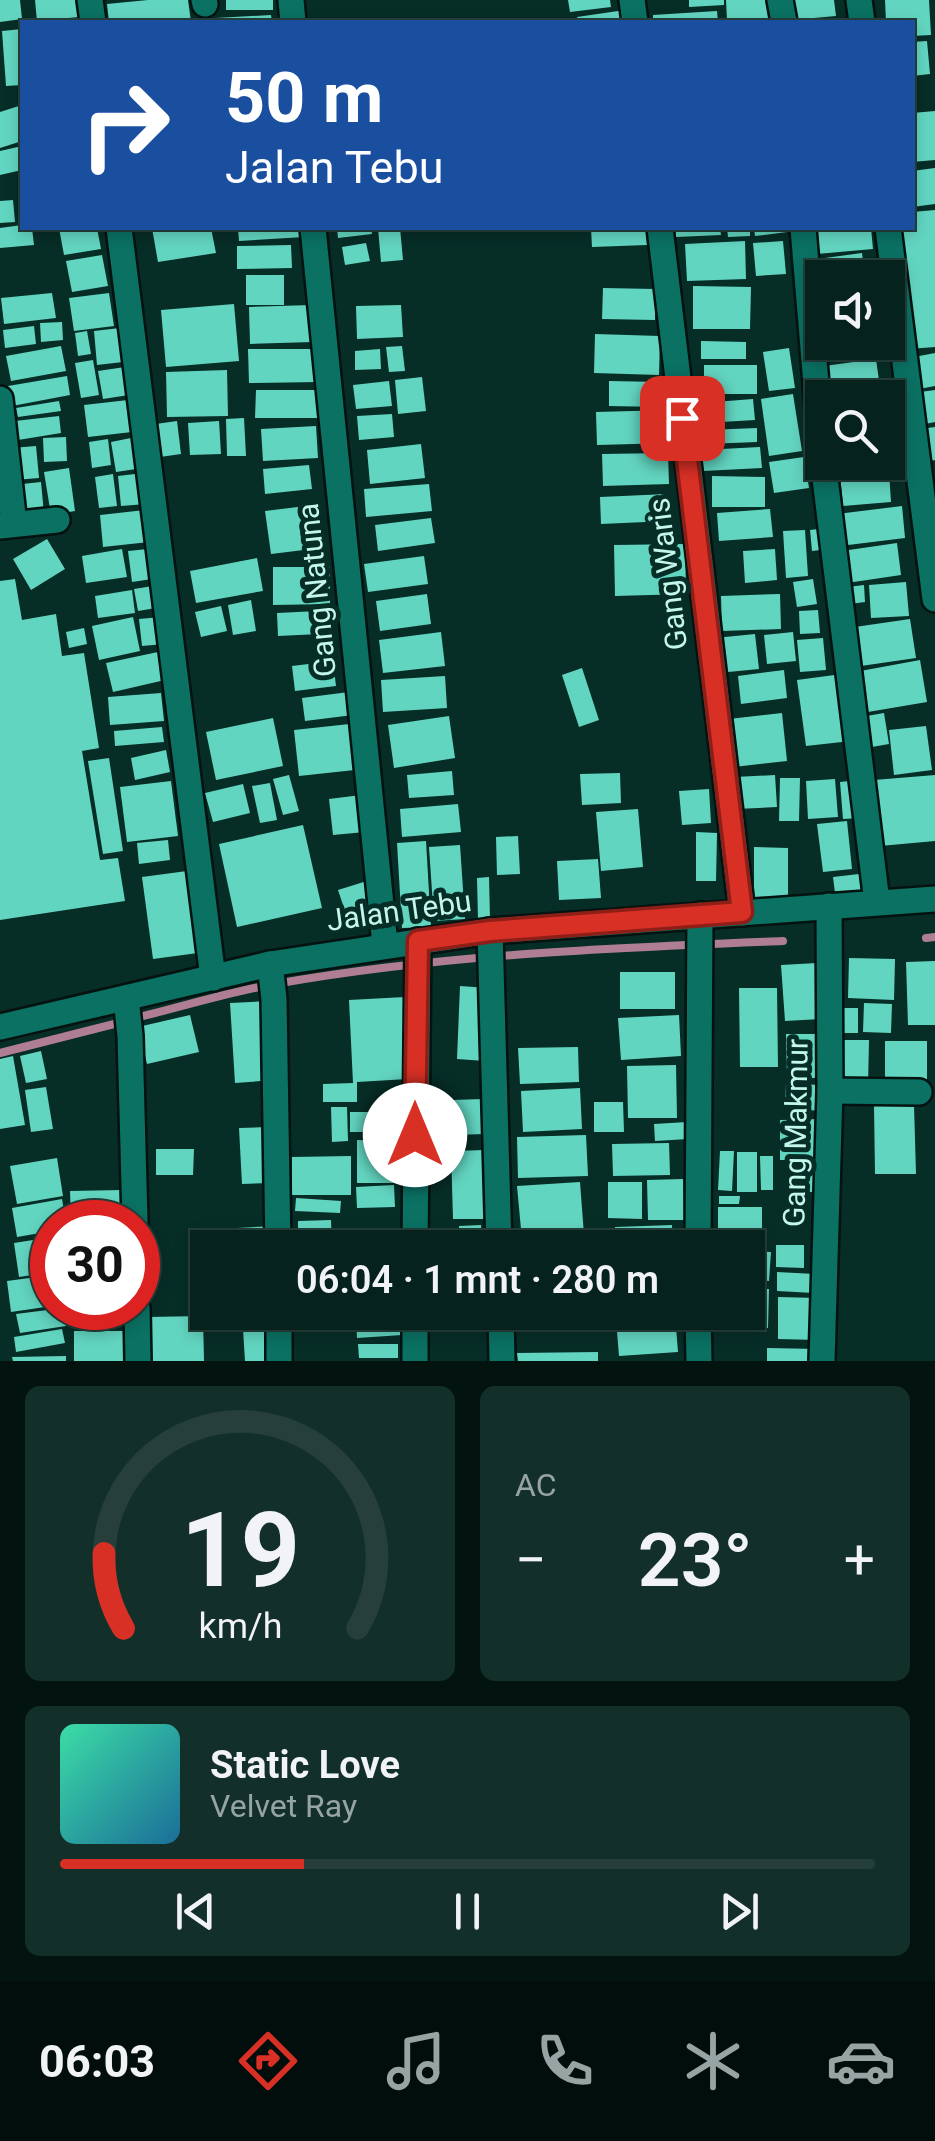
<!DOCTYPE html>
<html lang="id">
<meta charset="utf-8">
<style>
body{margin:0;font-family:Roboto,sans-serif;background:#132f2a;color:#f1f3f6;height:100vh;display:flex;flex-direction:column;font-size:38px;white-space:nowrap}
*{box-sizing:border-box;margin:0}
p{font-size:32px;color:#97a4a4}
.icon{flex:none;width:55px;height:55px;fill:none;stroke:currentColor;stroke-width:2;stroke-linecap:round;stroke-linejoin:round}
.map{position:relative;height:1361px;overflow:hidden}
.side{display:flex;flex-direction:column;gap:25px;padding:25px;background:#031310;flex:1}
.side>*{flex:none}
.banner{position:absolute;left:20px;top:20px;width:895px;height:210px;border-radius:0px;box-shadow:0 5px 15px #0003,0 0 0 2px #263f3b;background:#1a4fa0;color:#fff;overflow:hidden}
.fabs{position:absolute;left:805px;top:260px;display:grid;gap:20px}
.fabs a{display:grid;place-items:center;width:100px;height:100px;border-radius:0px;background:#05221d;box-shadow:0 5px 15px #0003,0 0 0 2px #263f3b;font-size:50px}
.speed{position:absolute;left:30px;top:1200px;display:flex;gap:20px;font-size:50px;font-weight:700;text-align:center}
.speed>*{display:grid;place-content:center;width:130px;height:130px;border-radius:50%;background:#05221d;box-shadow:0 5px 15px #0003,0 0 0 2px #263f3b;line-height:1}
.speed .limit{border:15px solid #d22;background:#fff;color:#111}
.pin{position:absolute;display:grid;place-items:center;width:85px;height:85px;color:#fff;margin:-42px;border-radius:20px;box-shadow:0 5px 15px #0006}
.me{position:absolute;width:110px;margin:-55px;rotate:0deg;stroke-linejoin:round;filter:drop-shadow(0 0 8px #0008)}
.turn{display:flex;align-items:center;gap:35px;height:210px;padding:0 40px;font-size:45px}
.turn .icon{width:130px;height:130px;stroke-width:2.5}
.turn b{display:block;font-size:70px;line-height:85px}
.big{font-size:75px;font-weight:600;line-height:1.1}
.side .tile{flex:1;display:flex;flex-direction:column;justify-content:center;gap:15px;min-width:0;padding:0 35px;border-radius:15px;background:#132f2a}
.side .dial{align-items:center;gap:0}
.dial svg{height:260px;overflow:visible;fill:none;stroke:#263f3b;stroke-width:7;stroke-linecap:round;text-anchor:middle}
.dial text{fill:#f1f3f6;stroke:none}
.song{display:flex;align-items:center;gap:30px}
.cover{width:120px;height:120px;border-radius:15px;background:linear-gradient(135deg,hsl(160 70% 55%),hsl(200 70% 35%))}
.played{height:10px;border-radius:5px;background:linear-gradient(90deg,#d93025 30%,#263f3b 30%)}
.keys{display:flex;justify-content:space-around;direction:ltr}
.heat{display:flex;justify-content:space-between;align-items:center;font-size:55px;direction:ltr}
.side .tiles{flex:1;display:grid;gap:25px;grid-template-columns:1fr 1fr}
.tile:last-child{grid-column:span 2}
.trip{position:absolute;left:190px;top:1230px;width:575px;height:100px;border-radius:0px;background:#05221d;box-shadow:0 5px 15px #0003,0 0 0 2px #263f3b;font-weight:600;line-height:100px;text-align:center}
.dock{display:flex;height:160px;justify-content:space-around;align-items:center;background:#020e0c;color:#97a4a4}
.dock .icon{width:70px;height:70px}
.dock .selected{color:#d93025}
.dock b{font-size:45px;color:#f1f3f6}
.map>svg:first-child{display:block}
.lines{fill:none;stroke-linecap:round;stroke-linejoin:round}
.stream{stroke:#b07e92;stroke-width:8}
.building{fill:#62d5c0}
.minor-casing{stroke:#041210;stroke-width:30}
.minor{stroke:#0a7163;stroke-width:25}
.route-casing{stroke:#8d1f18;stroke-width:25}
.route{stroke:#d93025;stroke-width:18}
.labels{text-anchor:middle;stroke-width:10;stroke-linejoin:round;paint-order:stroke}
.street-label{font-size:30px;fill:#c4f7ec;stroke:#072d27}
</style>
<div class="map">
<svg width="935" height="1361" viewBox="0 0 935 1361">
<rect width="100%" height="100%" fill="#072d27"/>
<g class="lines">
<g class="stream">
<polyline points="926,938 935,937"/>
<path d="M135 1018C182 1007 228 992 275 984 444 954 612 948 783 941"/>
<polyline points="0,1053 122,1022"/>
</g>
</g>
<g class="building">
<polygon points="0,0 20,0 22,19 0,22"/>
<polygon points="35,0 77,0 79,17 37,21"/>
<polygon points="148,0 188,0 191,22 109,22 107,4"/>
<rect x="226" y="0" width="47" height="10"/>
<polygon points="568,0 610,0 611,7 570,12"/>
<polygon points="689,0 724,0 724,5 689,7"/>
<polygon points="726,0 768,0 768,18 727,20"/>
<polygon points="790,0 834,0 836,16 792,20"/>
<polygon points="885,0 929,0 931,35 912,36 912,22 886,22"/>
<polygon points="625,10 626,22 578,22 577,17"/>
<polygon points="717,11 718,22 653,22 653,15"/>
<polygon points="271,15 272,22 215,22 215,18"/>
<polygon points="22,29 22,85 6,86 2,31"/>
<polygon points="927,41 930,74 912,76 912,42"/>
<polygon points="22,105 22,141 0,148 0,112"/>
<polygon points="935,111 935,160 912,162 912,113"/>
<polygon points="22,146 22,170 0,175 0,151"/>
<polygon points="935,168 935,204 912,207 912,171"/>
<polygon points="13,200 15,222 0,223 0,201"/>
<polygon points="935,210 935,347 909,349 902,228 912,228 912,212"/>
<polygon points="22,225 32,228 34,245 0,248 0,228"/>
<polygon points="59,228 97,228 101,249 64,255"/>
<polygon points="152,228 211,228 216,253 158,262"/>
<polygon points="238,228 304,228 304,237 239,241"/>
<polygon points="337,228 371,228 372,234 338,238"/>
<polygon points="378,228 400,228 403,260 381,262"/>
<polygon points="591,228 646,228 647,245 592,247"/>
<polygon points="675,228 720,228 721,235 676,237"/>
<polygon points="727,228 750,228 750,236 728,237"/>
<polygon points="754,228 795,228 795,231 755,236"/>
<polygon points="815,228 871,228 873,249 817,254"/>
<polygon points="745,241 746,279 687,281 685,244"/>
<polygon points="783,241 786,274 756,276 753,243"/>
<polygon points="366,243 370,261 345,265 342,247"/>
<polygon points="291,245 292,268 237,269 237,246"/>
<polygon points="862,253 865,278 822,278 822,289 814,291 810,260"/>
<polygon points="102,255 108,286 72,292 66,261"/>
<rect x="246" y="275" width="38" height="30"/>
<polygon points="693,286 751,287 750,329 693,329"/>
<polygon points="603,288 655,289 655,320 602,319"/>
<polygon points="52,293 56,318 4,324 1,298"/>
<polygon points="109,293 114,326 74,331 69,298"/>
<polygon points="234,304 239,361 166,367 161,310"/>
<polygon points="311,305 313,342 250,344 249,307"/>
<polygon points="401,305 403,337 357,339 356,306"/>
<polygon points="62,322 63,340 41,342 40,323"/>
<polygon points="34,326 36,344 5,348 3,330"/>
<polygon points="120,328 123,362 97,365 94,331"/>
<polygon points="87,331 91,354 78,356 75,333"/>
<polygon points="595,334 660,336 659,375 594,373"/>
<polygon points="701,341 746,342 746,359 701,359"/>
<polygon points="828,342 878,342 879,354 830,359"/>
<polygon points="61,346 66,371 11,381 6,356"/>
<polygon points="402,346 405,371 389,372 386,347"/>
<polygon points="789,348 795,388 769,391 763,352"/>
<polygon points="248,349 319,349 320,382 249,383"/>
<polygon points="380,349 381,369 355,370 355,351"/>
<polygon points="935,353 935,386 919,389 914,357"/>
<polygon points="876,359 881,395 828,398 824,366"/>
<polygon points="93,360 99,395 81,398 75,363"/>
<rect x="704" y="365" width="53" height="29"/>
<polygon points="125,367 129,395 103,399 98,371"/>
<polygon points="227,370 228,416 167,417 166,372"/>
<polygon points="67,376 70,395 12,406 8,386"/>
<polygon points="422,377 426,411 398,414 395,380"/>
<polygon points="389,381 392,406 356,409 353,385"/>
<polygon points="609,381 661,382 661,407 609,406"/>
<polygon points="256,390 318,390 317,418 255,418"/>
<polygon points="935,390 935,422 925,424 920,392"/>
<polygon points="793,394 802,451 769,456 761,399"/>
<polygon points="753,399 755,420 704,423 702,403"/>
<polygon points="128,400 132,432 88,437 84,405"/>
<polygon points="59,401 61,411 18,417 16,408"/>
<polygon points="670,410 671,443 597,445 596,412"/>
<polygon points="392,414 394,437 359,440 357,416"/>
<polygon points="59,416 61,433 18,440 15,421"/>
<polygon points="244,418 246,456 227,456 226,419"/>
<polygon points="177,421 181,454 160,457 156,424"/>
<polygon points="219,421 221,454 190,455 188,423"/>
<polygon points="316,426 318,458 263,461 261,429"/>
<polygon points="935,427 935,460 926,462 920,429"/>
<polygon points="757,428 757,442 706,444 706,430"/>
<polygon points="66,437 67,461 44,462 43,438"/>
<polygon points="131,438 136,469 116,472 111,442"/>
<polygon points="108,439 111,465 92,468 89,442"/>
<polygon points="421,444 425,478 370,484 367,450"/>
<polygon points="36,446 39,478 15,480 12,448"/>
<polygon points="760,447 762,468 703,471 702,450"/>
<polygon points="668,453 669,484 603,486 602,454"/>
<polygon points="804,457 809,488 774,493 769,462"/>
<polygon points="309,465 312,489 265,494 263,469"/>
<polygon points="69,468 75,511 51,515 44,472"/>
<polygon points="889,472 891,502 843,506 840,475"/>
<polygon points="143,473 146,504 121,506 118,476"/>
<polygon points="113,474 117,506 99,508 95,477"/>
<polygon points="712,476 765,477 765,507 712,507"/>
<polygon points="41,482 44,514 16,517 13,485"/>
<polygon points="429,484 432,511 366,517 364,489"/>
<polygon points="667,494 668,521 601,524 600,497"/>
<polygon points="314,505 320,548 271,554 265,511"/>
<polygon points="902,506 905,538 840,546 837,514"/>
<polygon points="770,509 773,537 719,541 717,513"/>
<polygon points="145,510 149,542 103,547 100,515"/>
<polygon points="431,518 435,543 378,551 375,525"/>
<polygon points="827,528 829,549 812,551 810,530"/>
<polygon points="805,530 808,576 786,578 783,531"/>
<polygon points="47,539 65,569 31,590 13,559"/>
<polygon points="897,543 901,575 847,583 842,551"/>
<polygon points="685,544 686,594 615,596 614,545"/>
<polygon points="122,549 127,577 86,583 82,556"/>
<polygon points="148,549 152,579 132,582 128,551"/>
<polygon points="775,549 777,580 745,583 743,551"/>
<polygon points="424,556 428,584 368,592 364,564"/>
<polygon points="257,558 263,591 196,603 190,571"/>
<polygon points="273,567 330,567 330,604 273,605"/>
<polygon points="15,579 22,620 56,614 62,656 84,653 99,748 82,751 100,860 118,858 125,901 0,920 0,581"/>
<polygon points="813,579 817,604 797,607 793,582"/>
<polygon points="906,582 909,616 871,618 869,585"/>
<polygon points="864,585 865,602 850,604 848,587"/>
<polygon points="153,586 156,608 138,611 134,589"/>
<polygon points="132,590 135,613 98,618 95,596"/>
<polygon points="427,594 431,624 380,631 376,601"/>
<polygon points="780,594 781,629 722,631 721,596"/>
<polygon points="251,600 256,631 233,635 228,605"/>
<polygon points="221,606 227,631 201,637 195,612"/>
<polygon points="818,610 820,633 800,634 799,611"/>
<polygon points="318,611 320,634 278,636 277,613"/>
<polygon points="133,617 140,651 99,660 92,626"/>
<polygon points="161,617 164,644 142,646 139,619"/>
<polygon points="910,619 916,658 854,667 848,628"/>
<polygon points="84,628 87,644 69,648 66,632"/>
<polygon points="441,632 445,666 383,673 379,640"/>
<polygon points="793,632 796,661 767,664 764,635"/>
<polygon points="755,634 759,669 718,673 715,638"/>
<polygon points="823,638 826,670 800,672 797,640"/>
<polygon points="158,652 165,680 113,692 106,663"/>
<polygon points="920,660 927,702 862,713 855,672"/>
<polygon points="333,661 336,686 295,691 292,666"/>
<polygon points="582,668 599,720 579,727 562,675"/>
<polygon points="784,670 787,698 741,704 738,676"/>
<polygon points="842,674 851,741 806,746 797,680"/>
<polygon points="445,676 447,708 383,712 381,680"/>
<polygon points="349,692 353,715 305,721 302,698"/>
<polygon points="161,693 164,721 110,725 108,697"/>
<polygon points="782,713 787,761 734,767 729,719"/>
<polygon points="884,713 889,744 866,748 861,717"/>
<polygon points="449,716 455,758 394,768 388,725"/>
<polygon points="273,718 283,766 216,780 206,732"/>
<polygon points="359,723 364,769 299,776 294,730"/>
<polygon points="926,726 932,770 894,775 889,730"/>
<polygon points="162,727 164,742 115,746 114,731"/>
<polygon points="166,750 170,772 135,780 131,758"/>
<polygon points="109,758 123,851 103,854 88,761"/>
<polygon points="452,771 454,795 409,798 407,775"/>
<polygon points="620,773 621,803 582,805 580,774"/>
<polygon points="289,775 299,811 283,815 273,779"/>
<polygon points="775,775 777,807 736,809 735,777"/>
<polygon points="935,775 935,841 880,846 874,780"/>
<polygon points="780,778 800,778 799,821 779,821"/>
<polygon points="835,779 838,817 808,819 806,781"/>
<polygon points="858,780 861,818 843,819 840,782"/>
<polygon points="171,781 178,836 127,842 120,787"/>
<polygon points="270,783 277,820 260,823 252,786"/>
<polygon points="243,784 250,813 213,822 205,793"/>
<polygon points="709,789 711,823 682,825 679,791"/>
<polygon points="361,795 365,832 333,835 329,799"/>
<polygon points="458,804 461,832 402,837 400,809"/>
<polygon points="638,809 643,867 601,871 596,812"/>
<polygon points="847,821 852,869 823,872 817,824"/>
<polygon points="303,825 322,908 237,927 219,844"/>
<polygon points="696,832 717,833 716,881 696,881"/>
<polygon points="518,836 520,874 497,875 496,837"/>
<polygon points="168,840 170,860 139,864 137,843"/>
<polygon points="426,841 431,927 402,928 397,843"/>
<polygon points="460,845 465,919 434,921 429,847"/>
<polygon points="754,847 788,848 788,898 754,898"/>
<polygon points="598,859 601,898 559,900 557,861"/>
<polygon points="187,871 198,953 153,959 142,877"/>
<polygon points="859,874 861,891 835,893 833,877"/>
<polygon points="489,877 490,919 478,919 477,878"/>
<polygon points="370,880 379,911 348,920 338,890"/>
<polygon points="849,958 895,959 894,1000 848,998"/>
<polygon points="935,961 935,1025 908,1025 906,962"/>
<polygon points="817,963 821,1019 785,1021 781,965"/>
<rect x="620" y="972" width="55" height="37"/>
<polygon points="460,986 488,988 485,1061 457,1059"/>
<polygon points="739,988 777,988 778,1067 740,1067"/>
<polygon points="405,997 408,1079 357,1082 357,1102 323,1102 323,1084 353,1083 349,1000"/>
<polygon points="269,1001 274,1080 235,1083 230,1003"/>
<polygon points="864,1003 892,1004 891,1033 863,1032"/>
<rect x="843" y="1008" width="15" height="25"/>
<polygon points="190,1015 199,1052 147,1064 138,1027"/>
<polygon points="679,1015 681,1056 621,1060 618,1018"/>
<polygon points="786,1034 827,1034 828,1078 787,1078"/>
<polygon points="842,1040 869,1040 868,1087 841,1086"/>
<rect x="885" y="1041" width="42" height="47"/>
<polygon points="578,1047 579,1082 520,1084 518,1048"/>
<polygon points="41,1051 47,1079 26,1083 20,1056"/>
<polygon points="13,1056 25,1125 0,1129 0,1059"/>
<polygon points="676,1065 677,1118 628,1118 627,1066"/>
<polygon points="786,1084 827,1085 826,1111 785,1109"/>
<polygon points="46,1087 53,1129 31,1132 25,1090"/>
<polygon points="580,1088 582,1129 523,1132 521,1091"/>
<polygon points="483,1099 485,1134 454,1135 452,1100"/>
<polygon points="594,1102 623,1102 624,1132 594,1132"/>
<polygon points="874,1105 914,1105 916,1174 875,1174"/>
<polygon points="331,1107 347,1107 348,1141 332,1142"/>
<rect x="350" y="1112" width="23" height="20"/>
<polygon points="823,1119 823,1160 780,1160 780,1120"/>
<polygon points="687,1122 688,1139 655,1141 654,1124"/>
<polygon points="267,1127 269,1183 242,1184 239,1128"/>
<polygon points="586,1135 588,1176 518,1178 517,1137"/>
<polygon points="357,1140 398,1141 397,1183 357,1183"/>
<polygon points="669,1143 670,1175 613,1176 612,1144"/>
<polygon points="156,1149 194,1149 193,1175 156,1175"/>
<polygon points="486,1150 488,1219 453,1219 451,1151"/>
<polygon points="720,1151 734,1151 732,1191 718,1190"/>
<rect x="737" y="1152" width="20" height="40"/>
<polygon points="351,1156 351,1195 292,1195 292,1157"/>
<polygon points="760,1156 773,1156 773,1190 761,1190"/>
<polygon points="57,1158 63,1196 17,1204 10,1166"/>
<rect x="792" y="1173" width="30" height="19"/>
<polygon points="683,1179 684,1220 648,1220 647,1180"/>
<polygon points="580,1182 584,1235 522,1240 517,1186"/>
<polygon points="608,1182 642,1182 642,1219 608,1218"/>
<polygon points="394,1185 395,1207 357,1208 356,1187"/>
<polygon points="122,1190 123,1222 71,1222 70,1191"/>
<polygon points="719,1196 740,1196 739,1204 719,1204"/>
<polygon points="296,1198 341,1201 340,1213 295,1211"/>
<polygon points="62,1199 66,1222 52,1222 52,1231 17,1237 12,1208"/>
<rect x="718" y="1207" width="44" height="41"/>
<polygon points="331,1220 332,1248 298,1248 298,1221"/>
<polygon points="481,1225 482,1248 459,1248 459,1226"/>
<polygon points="672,1225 673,1248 616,1248 615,1227"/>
<polygon points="273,1226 273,1248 238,1248 237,1228"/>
<polygon points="52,1237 52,1272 19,1277 14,1243"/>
<polygon points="776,1245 804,1245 804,1268 776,1267"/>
<polygon points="748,1251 771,1252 769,1281 748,1279"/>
<polygon points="777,1272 815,1274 814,1293 777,1291"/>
<polygon points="52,1275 52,1306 11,1312 7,1281"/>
<polygon points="748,1288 769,1289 768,1328 719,1326 719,1312 748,1312"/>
<polygon points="778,1297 818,1298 818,1340 778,1339"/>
<polygon points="63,1308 66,1326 20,1333 16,1314"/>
<polygon points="79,1308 122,1308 121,1326 78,1323"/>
<polygon points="241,1312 273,1312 273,1323 241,1324"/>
<polygon points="457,1312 483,1312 483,1329 458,1329"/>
<polygon points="675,1315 678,1352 619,1356 616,1319"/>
<polygon points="203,1316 204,1361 149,1361 148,1317"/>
<polygon points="401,1318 402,1335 357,1338 356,1320"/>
<polygon points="271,1327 273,1361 245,1361 243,1329"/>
<polygon points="62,1329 65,1343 16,1352 14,1337"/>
<rect x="74" y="1331" width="51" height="30"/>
<polygon points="358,1344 398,1344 398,1358 359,1358"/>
<polygon points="767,1348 818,1349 818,1361 767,1361"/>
<polygon points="598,1352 598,1361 518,1361 517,1353"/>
<polygon points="66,1356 66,1361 13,1361 12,1357"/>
</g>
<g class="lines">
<defs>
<g id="minor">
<polyline points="90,0 93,22"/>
<polyline points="204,0 205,4"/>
<polyline points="291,0 293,22"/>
<polyline points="632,0 635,22"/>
<polyline points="780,0 784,22"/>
<polyline points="859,0 862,22"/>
<polyline points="119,228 213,978"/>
<polyline points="313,228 385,945"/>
<polyline points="660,228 742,913"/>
<polyline points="803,228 822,456"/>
<polyline points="888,228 935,599"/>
<polyline points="0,399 14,524"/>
<polyline points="823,462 877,902"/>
<polyline points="0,526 57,520"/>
<polyline points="490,931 499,1248"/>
<polyline points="270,964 274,999 278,1248"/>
<polyline points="126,998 130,1036 135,1222"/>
<polyline points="0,1027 270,964 490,931 935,899"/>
<polyline points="830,1091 919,1092"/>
<polyline points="415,1248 418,941"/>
<polyline points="698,1248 700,915"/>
<polyline points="137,1308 138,1361"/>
<polyline points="279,1312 279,1361"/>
<polyline points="415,1312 415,1361"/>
<polyline points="501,1312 502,1361"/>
<polyline points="698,1312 699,1361"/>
<polyline points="822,1361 830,1091 829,906"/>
</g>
</defs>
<use href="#minor" class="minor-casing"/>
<use href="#minor" class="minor"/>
</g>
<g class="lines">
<defs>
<polyline id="route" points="415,1135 418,941 490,931 742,912 682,418"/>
</defs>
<use href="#route" class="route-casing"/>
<use href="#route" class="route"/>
</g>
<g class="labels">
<g class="street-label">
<text transform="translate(668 574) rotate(-97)" y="10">Gang Waris</text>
<text transform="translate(317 590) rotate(-96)" y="10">Gang Natuna</text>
<text transform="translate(399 911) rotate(-8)" y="10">Jalan Tebu</text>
<text transform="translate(796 1133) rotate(-89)" y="10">Gang Makmur</text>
</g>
</g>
</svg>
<div class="fabs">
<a><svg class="icon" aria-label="sound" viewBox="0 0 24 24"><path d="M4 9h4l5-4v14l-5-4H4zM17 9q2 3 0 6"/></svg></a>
<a><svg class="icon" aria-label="search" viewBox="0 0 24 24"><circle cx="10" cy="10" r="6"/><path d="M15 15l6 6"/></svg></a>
</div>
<div class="speed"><div class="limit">30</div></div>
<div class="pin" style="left:682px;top:418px;background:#d93025"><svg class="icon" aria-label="arrive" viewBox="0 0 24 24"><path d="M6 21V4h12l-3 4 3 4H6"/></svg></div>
<svg class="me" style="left:415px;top:1135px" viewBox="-20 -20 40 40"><circle r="19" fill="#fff"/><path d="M0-13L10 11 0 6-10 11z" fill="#d93025"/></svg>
<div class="trip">06:04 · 1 mnt · 280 m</div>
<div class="banner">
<div class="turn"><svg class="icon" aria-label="right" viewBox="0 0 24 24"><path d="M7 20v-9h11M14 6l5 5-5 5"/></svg><div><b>50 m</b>Jalan Tebu</div></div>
</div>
</div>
<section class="side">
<div class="tiles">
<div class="tile dial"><svg viewBox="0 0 100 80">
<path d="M14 69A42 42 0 1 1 86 69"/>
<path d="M14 69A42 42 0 0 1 8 46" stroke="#d93025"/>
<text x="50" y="56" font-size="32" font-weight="700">19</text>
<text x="50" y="72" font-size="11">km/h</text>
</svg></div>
<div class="tile"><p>AC</p>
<div class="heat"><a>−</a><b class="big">23°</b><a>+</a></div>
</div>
<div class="tile">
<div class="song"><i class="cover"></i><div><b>Static Love</b><p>Velvet Ray</p></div></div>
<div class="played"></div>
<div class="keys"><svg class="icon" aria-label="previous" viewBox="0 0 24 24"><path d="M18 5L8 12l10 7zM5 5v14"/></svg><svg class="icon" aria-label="pause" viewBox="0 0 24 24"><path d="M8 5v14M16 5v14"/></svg><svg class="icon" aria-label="next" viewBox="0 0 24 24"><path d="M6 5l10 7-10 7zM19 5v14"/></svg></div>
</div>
</div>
</section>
<nav class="dock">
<b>06:03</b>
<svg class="icon selected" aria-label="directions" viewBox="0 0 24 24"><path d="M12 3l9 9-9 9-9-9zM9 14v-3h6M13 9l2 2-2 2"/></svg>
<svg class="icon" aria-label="music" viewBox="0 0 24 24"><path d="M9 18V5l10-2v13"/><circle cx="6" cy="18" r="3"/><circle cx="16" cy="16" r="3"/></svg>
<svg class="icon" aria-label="phone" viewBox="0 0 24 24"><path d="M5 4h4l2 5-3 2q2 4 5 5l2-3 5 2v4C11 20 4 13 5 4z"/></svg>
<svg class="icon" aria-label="climate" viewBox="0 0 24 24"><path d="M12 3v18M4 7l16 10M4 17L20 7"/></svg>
<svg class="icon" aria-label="car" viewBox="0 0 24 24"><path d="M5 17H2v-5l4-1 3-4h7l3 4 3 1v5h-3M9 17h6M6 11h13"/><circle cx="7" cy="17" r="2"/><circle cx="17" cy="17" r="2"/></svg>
</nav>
